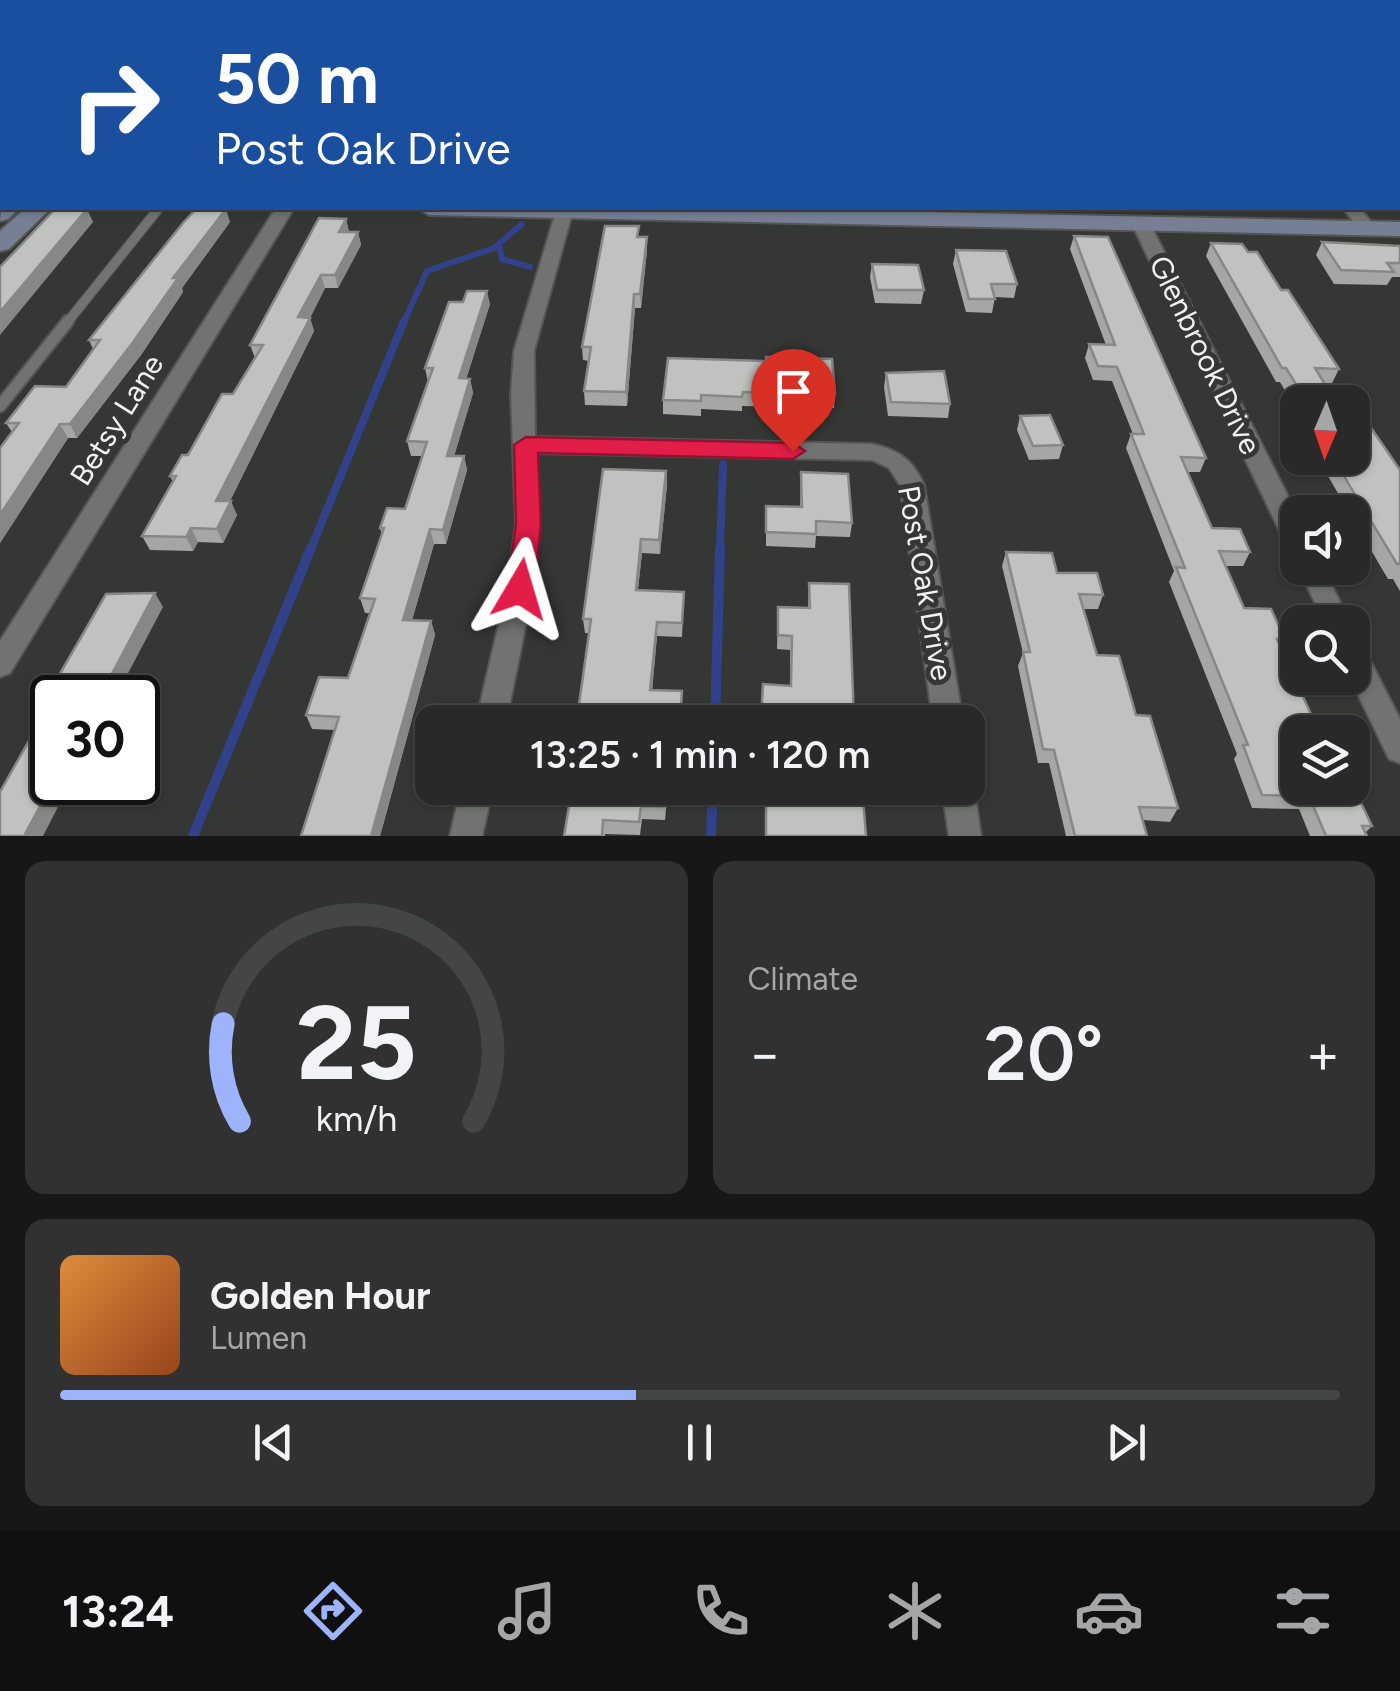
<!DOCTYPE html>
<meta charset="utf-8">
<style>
body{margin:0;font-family:Figtree,sans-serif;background:#303130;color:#f1f3f6;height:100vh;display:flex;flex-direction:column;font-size:38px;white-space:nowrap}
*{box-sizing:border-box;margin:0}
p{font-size:32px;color:#a5a6a8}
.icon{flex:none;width:55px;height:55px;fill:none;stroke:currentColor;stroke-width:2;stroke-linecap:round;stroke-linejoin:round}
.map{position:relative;height:836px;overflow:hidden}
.details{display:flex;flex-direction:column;gap:25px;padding:25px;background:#161716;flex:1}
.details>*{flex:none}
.guide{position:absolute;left:0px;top:0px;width:1400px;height:210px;box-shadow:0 2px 8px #0004,0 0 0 2px #444545;background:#1a4fa0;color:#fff;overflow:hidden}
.needle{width:65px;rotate:182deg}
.buttons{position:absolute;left:1280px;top:385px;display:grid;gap:20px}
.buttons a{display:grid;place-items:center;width:90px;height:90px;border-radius:20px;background:#282928;box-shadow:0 2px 8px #0004,0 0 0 2px #444545;font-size:50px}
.speed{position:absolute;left:30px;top:675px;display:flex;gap:20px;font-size:50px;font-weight:700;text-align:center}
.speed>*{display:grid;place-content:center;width:130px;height:130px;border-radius:50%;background:#282928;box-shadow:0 2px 8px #0004,0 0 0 2px #444545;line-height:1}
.speed .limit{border:5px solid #111;border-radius:15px;background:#fff;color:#111}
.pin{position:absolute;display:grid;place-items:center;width:85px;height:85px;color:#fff;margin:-102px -42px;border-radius:50% 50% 50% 0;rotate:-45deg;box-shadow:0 0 10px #0007}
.pin .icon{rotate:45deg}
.me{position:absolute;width:110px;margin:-55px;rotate:7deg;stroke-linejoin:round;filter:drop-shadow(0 0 8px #0008)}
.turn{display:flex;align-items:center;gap:35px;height:210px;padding:0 50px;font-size:45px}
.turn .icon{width:130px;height:130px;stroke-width:2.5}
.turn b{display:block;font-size:70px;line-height:85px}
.big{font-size:75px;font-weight:600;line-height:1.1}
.details .tile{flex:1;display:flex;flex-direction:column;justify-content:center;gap:15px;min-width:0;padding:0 35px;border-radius:20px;background:#303130}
.details .dial{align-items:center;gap:0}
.dial svg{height:260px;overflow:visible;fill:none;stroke:#444545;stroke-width:7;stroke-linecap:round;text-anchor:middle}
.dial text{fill:#f1f3f6;stroke:none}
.song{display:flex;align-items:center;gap:30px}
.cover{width:120px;height:120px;border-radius:15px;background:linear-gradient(135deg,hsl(30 70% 55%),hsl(20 70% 35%))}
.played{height:10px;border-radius:5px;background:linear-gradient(90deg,#9db4fd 45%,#444545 45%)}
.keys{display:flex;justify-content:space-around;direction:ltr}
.heat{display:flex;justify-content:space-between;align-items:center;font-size:55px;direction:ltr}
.details .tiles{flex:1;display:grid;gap:25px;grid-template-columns:1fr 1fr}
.tile:last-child{grid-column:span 2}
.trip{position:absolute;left:415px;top:705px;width:570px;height:100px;border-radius:20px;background:#282928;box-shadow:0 2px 8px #0004,0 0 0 2px #444545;font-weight:600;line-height:100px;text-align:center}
.tab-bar{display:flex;height:160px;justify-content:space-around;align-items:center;background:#101010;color:#a5a6a8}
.tab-bar .icon{width:70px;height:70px}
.tab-bar .current{color:#9db4fd}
.tab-bar b{font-size:45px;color:#f1f3f6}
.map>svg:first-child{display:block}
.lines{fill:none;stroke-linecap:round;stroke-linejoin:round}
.stream-far3{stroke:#31428b;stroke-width:5}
.stream-far2{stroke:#31428b;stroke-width:6}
.stream-far1{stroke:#31428b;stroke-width:8}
.stream{stroke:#31428b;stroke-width:10}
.service-far1-casing{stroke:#545654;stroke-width:11}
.service-casing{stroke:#545654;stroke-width:15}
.minor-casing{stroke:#545654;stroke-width:4}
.secondary-casing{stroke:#545654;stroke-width:4}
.service-far1{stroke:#717371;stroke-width:9}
.service{stroke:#717371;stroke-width:11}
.minor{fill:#717371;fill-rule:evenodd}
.secondary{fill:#777f95;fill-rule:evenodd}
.wall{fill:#a4a7a4}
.shaded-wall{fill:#868886}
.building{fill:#bfc2bf;stroke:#868886;stroke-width:2.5}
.route{fill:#e11d48;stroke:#92132f;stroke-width:2.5}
.labels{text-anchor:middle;stroke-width:10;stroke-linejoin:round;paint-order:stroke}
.street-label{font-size:30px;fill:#f0f2f0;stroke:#353735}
</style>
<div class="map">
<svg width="1400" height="836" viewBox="0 0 1400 836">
<rect width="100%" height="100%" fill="#353735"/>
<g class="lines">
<polyline class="stream-far3" points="1367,0 1376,2"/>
<g class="stream-far2">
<polyline points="499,244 502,259 530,267"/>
<polyline points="403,324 427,271 494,248 522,224"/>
</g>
<g class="stream-far1">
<polyline points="310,551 404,321"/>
<polyline points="720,551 723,464"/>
</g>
<g class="stream">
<polyline points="715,722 720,548"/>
<polyline points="193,836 311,548"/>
<polyline points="711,836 713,788"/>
</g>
<defs>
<polyline id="service-far1" points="66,324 159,208"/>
<polyline id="service" points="0,406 68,321"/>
<g id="minor">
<polygon points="740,0 752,0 753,2 741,2"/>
<polygon points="939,0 951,0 952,2 940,2"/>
<polygon points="1119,0 1132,0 1133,2 1120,2"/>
<rect x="1398" y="59" width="2" height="9"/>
<polygon points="276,208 294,208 10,673 0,677 0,641"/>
<path d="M557 208 573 210 534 351 535 437 872 444C899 450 913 460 924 485L963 722H933L900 485 889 468 872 460 536 453 540 524 533 589 506 722H476L507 589 516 524 511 395 514 351Z"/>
<polygon points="1343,208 1360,208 1376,228 1373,232 1361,232"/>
<polygon points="1140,217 1149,222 1298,516 1298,551 1289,549 1285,542 1131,222"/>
<polygon points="1298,567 1323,568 1350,622 1324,622"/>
<polygon points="1352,642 1362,645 1400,719 1400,763 1389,759 1350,678"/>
<polygon points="968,777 974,788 981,836 949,836 942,788 968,788"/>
<polygon points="461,788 493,788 482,836 450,836"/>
</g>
<g id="secondary">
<polygon points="2,175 2,189 0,190 0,176"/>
<polygon points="2,202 2,208 19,208 8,219 0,221"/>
<polygon points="26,208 51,208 9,249 0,251 0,231"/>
<polygon points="417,208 734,208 1400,222 1400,236 429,215"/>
</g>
</defs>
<use href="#service-far1" class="service-far1-casing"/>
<use href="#service" class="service-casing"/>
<use href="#minor" class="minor-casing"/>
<use href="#secondary" class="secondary-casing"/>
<use href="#service-far1" class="service-far1"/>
<use href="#service" class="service"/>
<use href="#minor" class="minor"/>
<use href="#secondary" class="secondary"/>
</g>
<g class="wall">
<polygon points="1398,133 1400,135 1400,204 1398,204"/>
<polygon points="346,219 349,232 358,232 361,245 338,288 325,288 310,318 314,331 230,501 237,515 223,543 198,542 193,551 150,550 142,536 173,482 170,476 233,394 255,358 250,345"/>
<polygon points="230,222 182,288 183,292 141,355 77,438 68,438 0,543 0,448 12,432 6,423 66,387 93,349 89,340"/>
<polygon points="1074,236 1206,458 1200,472 1187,472 1212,528 1250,552 1243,566 1226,566 1244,608 1285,639 1280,646 1298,732 1372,826 1365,833 1367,836 1310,836 1299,809 1252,808 1234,759 1237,754 1169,582 1174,571 1126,448 1131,434 1133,434 1112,381 1093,380 1085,358 1089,344 1106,345 1070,249"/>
<polygon points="639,237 647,237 647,250 641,308 635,308 627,406 585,405 584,391 589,361 583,360 582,347"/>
<polygon points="1322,242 1400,246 1400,277 1392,277 1387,285 1334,284 1316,255"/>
<polygon points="1211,243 1248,252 1281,290 1339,369 1332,383 1324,383 1336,402 1298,402 1298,413 1280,382 1276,382 1206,256"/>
<polygon points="956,250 1017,284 1014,298 995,297 992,313 966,312 953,264"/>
<polygon points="872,264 924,290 921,304 875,303 870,277"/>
<polygon points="490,304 466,379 470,379 473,393 454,456 464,456 467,470 446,544 434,544 412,620 431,621 435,635 380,836 301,836 335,730 312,729 306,715 348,678 370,613 365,613 360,598 382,535 380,528 405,509 422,456 411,456 407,441 428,382 425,368"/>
<polygon points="668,358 835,394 834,408 742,406 742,411 701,409 701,416 663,414 663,400"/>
<polygon points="886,373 950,404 948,418 888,416 884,387"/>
<polygon points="1020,416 1063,445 1059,459 1029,460 1017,430"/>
<polygon points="1319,458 1352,458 1400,470 1400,591 1393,579 1388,579 1352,518 1352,512 1349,512 1318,459"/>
<polygon points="666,471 667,485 660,554 642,553 638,590 684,592 682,637 657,636 652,690 682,705 681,722 577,722 589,633 585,633 583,619"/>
<polygon points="801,472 852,523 850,537 816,536 815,548 766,546 766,506 800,507"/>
<polygon points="1006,552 1103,595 1098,609 1083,609 1097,655 1136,715 1178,808 1170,822 1143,820 1147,836 1066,836 1049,763 1038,763 1018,666 1023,653 1002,566"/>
<polygon points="809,583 854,722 790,686 790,650 777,649 778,607 808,608"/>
<polygon points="572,788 668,788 665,820 642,819 640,835 605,834 605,836 564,836"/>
</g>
<g class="shaded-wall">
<polygon points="0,0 16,0 12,2 2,2 2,10 0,12"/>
<polygon points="174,0 190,0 187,2 172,2"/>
<polygon points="2,118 2,136 0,138 0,120"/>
<polygon points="87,209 93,222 0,335 0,312"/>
<polygon points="226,209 230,222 182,288 183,292 141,355 77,438 70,424 173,278"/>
<polygon points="346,219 349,232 339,232"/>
<polygon points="358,232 361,245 338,288 335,275"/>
<polygon points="647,237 647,250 641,308 640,294"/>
<polygon points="321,275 325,288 303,331 298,317"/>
<polygon points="487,291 490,304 462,392 459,378"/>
<polygon points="634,294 635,308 627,406 626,392"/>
<polygon points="310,318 314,331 223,515 216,501"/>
<polygon points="470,379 473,393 450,470 447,456"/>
<polygon points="60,424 68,438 0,543 0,515"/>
<polygon points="464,456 467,470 446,544 443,530"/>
<polygon points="666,471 667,485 660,554 659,540"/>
<polygon points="231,501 237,515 223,543 217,529"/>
<polygon points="191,528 198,542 193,551 186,537"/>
<polygon points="430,529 434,544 408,634 403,620"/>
<polygon points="641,539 642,553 636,604 636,590"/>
<polygon points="155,593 163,607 115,698 99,698"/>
<polygon points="431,621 435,635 380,836 371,836"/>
<polygon points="657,622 657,636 651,704 650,690"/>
<polygon points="53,782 71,782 43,836 24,836"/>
</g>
<g class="building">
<polygon points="66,0 174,0 172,2 62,2"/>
<polygon points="266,0 300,0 298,2 264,2"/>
<polygon points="384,0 492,0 490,2 382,2"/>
<polygon points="562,0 604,0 603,2 561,2"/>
<polygon points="662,0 710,0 710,2 661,2"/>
<rect x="785" y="0" width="56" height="2"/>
<polygon points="884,0 918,0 919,2 885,2"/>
<polygon points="985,0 1102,0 1104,2 986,2"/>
<polygon points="1169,0 1223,0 1226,2 1171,2"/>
<polygon points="2,55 2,118 0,120 0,57"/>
<polygon points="1398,75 1400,76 1400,100 1398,101"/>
<polygon points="1398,133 1400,135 1400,188 1398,186"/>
<polygon points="56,208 87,209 0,312 0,267"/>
<polygon points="197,208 226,209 173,278 178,278 134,341 70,424 60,424 0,515 0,448 19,423 6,423 35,386 66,387 100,340 89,340 183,223"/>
<polygon points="319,218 346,219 339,232 358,232 335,275 321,275 298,317 310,318 216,501 231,501 217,529 191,528 186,537 142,536 176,476 170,476 182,455 188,455 222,394 233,394 263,345 250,345"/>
<polygon points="605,226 639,226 637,237 647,237 640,294 634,294 626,392 584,391 591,347 582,347"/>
<polygon points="1074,236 1108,237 1206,458 1181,457 1200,501 1212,528 1240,529 1250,552 1219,551 1244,608 1271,609 1285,639 1277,639 1319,732 1298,732 1298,788 1352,788 1352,784 1372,826 1362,826 1367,836 1326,836 1309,796 1262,795 1243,745 1248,745 1176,567 1185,568 1131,434 1144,434 1117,367 1098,366 1089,344 1115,345"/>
<polygon points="1322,242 1400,246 1400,263 1387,263 1394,272 1341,270"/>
<polygon points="1211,243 1242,244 1248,252 1257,252 1281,290 1288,290 1339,369 1315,368 1336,402 1307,402 1286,368 1282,368"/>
<polygon points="956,250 1006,251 1017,284 991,284 995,299 969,299"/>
<polygon points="872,264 918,265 924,290 877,290"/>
<polygon points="467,291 487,291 459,378 470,379 447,456 464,456 443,530 430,529 403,620 431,621 371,836 301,836 339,717 306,715 319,677 348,678 375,599 360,598 384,528 380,528 387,508 405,509 427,442 407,441 433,368 425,368 449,302 463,302"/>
<polygon points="766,357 832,359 835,394 743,392 742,397 701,395 701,401 663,400 668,358 766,361"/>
<polygon points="944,371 950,404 891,402 886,373"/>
<polygon points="1050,415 1063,445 1033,446 1020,416"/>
<polygon points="1352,421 1367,422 1400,470 1400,564 1397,564 1333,458 1352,458"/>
<polygon points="603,469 666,471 659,540 641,539 636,590 684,592 682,623 657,622 650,690 682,691 680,722 582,722 582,719 577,719 591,619 583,619"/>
<polygon points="801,472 848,474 852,523 816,521 816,534 766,532 766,506 802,507"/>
<polygon points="1006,552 1052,553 1057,573 1097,573 1103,595 1079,594 1097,655 1119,656 1136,715 1150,716 1178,808 1139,807 1147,836 1075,836 1054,750 1043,749 1023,652 1030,652"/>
<polygon points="809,583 849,584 854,722 761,722 763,684 791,686 792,636 778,635 778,607 810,608"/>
<polygon points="155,593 99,698 52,698 53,782 24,836 0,836 0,792 39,723 32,722 106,594"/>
<polygon points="572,788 666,788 664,807 641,806 639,822 603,820 602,836 564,836"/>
<polygon points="766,788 862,788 866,836 766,836"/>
</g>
<polygon class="route" points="526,437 793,443 805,451 793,459 538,453 541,524 534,589 530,596 520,599 511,596 507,589 516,524 514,445"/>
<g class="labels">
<g class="street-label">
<text transform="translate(1205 355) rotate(64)" y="10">Glenbrook Drive</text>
<text transform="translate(117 420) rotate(-58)" y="10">Betsy Lane</text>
<text transform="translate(925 583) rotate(80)" y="10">Post Oak Drive</text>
</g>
</g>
</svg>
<div class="buttons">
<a><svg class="needle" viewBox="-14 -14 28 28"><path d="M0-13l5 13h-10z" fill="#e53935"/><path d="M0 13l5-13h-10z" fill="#a5a6a8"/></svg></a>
<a><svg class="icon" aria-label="sound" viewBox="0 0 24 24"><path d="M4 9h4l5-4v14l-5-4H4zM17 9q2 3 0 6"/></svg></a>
<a><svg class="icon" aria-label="search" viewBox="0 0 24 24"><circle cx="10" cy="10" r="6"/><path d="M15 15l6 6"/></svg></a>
<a><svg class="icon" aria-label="layers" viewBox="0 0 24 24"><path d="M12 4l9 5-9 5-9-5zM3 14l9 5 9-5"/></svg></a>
</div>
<div class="speed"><div class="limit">30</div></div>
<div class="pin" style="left:793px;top:451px;background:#d93025"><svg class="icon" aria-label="arrive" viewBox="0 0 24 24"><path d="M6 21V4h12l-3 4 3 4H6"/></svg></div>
<svg class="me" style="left:520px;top:589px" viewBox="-20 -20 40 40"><path d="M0-17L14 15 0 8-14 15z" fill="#e11d48" stroke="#fff" stroke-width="4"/></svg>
<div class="trip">13:25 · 1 min · 120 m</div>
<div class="guide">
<div class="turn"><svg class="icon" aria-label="right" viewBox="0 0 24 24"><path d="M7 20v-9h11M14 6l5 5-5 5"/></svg><div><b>50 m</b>Post Oak Drive</div></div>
</div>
</div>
<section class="details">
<div class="tiles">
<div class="tile dial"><svg viewBox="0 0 100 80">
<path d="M14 69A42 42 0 1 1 86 69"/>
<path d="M14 69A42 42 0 0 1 9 39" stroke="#9db4fd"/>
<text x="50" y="56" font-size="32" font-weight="700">25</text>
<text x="50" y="72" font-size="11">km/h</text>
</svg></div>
<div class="tile"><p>Climate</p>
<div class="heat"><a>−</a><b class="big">20°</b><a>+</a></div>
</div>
<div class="tile">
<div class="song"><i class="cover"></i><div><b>Golden Hour</b><p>Lumen</p></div></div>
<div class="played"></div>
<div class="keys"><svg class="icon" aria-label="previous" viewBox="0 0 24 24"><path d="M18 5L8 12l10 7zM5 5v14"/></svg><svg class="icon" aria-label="pause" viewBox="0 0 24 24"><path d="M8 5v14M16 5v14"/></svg><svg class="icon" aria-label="next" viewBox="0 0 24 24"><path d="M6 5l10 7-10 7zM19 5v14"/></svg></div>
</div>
</div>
</section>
<nav class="tab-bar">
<b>13:24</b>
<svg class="icon current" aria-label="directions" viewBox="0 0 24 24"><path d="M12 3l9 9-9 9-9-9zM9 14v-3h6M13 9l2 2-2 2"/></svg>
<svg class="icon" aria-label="music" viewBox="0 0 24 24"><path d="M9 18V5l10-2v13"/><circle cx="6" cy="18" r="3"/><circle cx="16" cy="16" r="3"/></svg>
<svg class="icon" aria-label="phone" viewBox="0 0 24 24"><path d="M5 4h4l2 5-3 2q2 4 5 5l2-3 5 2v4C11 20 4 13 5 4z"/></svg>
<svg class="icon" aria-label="climate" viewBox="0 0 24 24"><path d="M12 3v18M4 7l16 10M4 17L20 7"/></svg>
<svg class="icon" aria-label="car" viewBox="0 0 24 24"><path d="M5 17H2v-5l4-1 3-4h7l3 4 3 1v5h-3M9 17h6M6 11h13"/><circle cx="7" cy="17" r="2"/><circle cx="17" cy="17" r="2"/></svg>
<svg class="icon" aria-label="filters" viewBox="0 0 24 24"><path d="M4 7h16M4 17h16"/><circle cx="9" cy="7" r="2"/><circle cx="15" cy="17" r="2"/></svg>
</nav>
